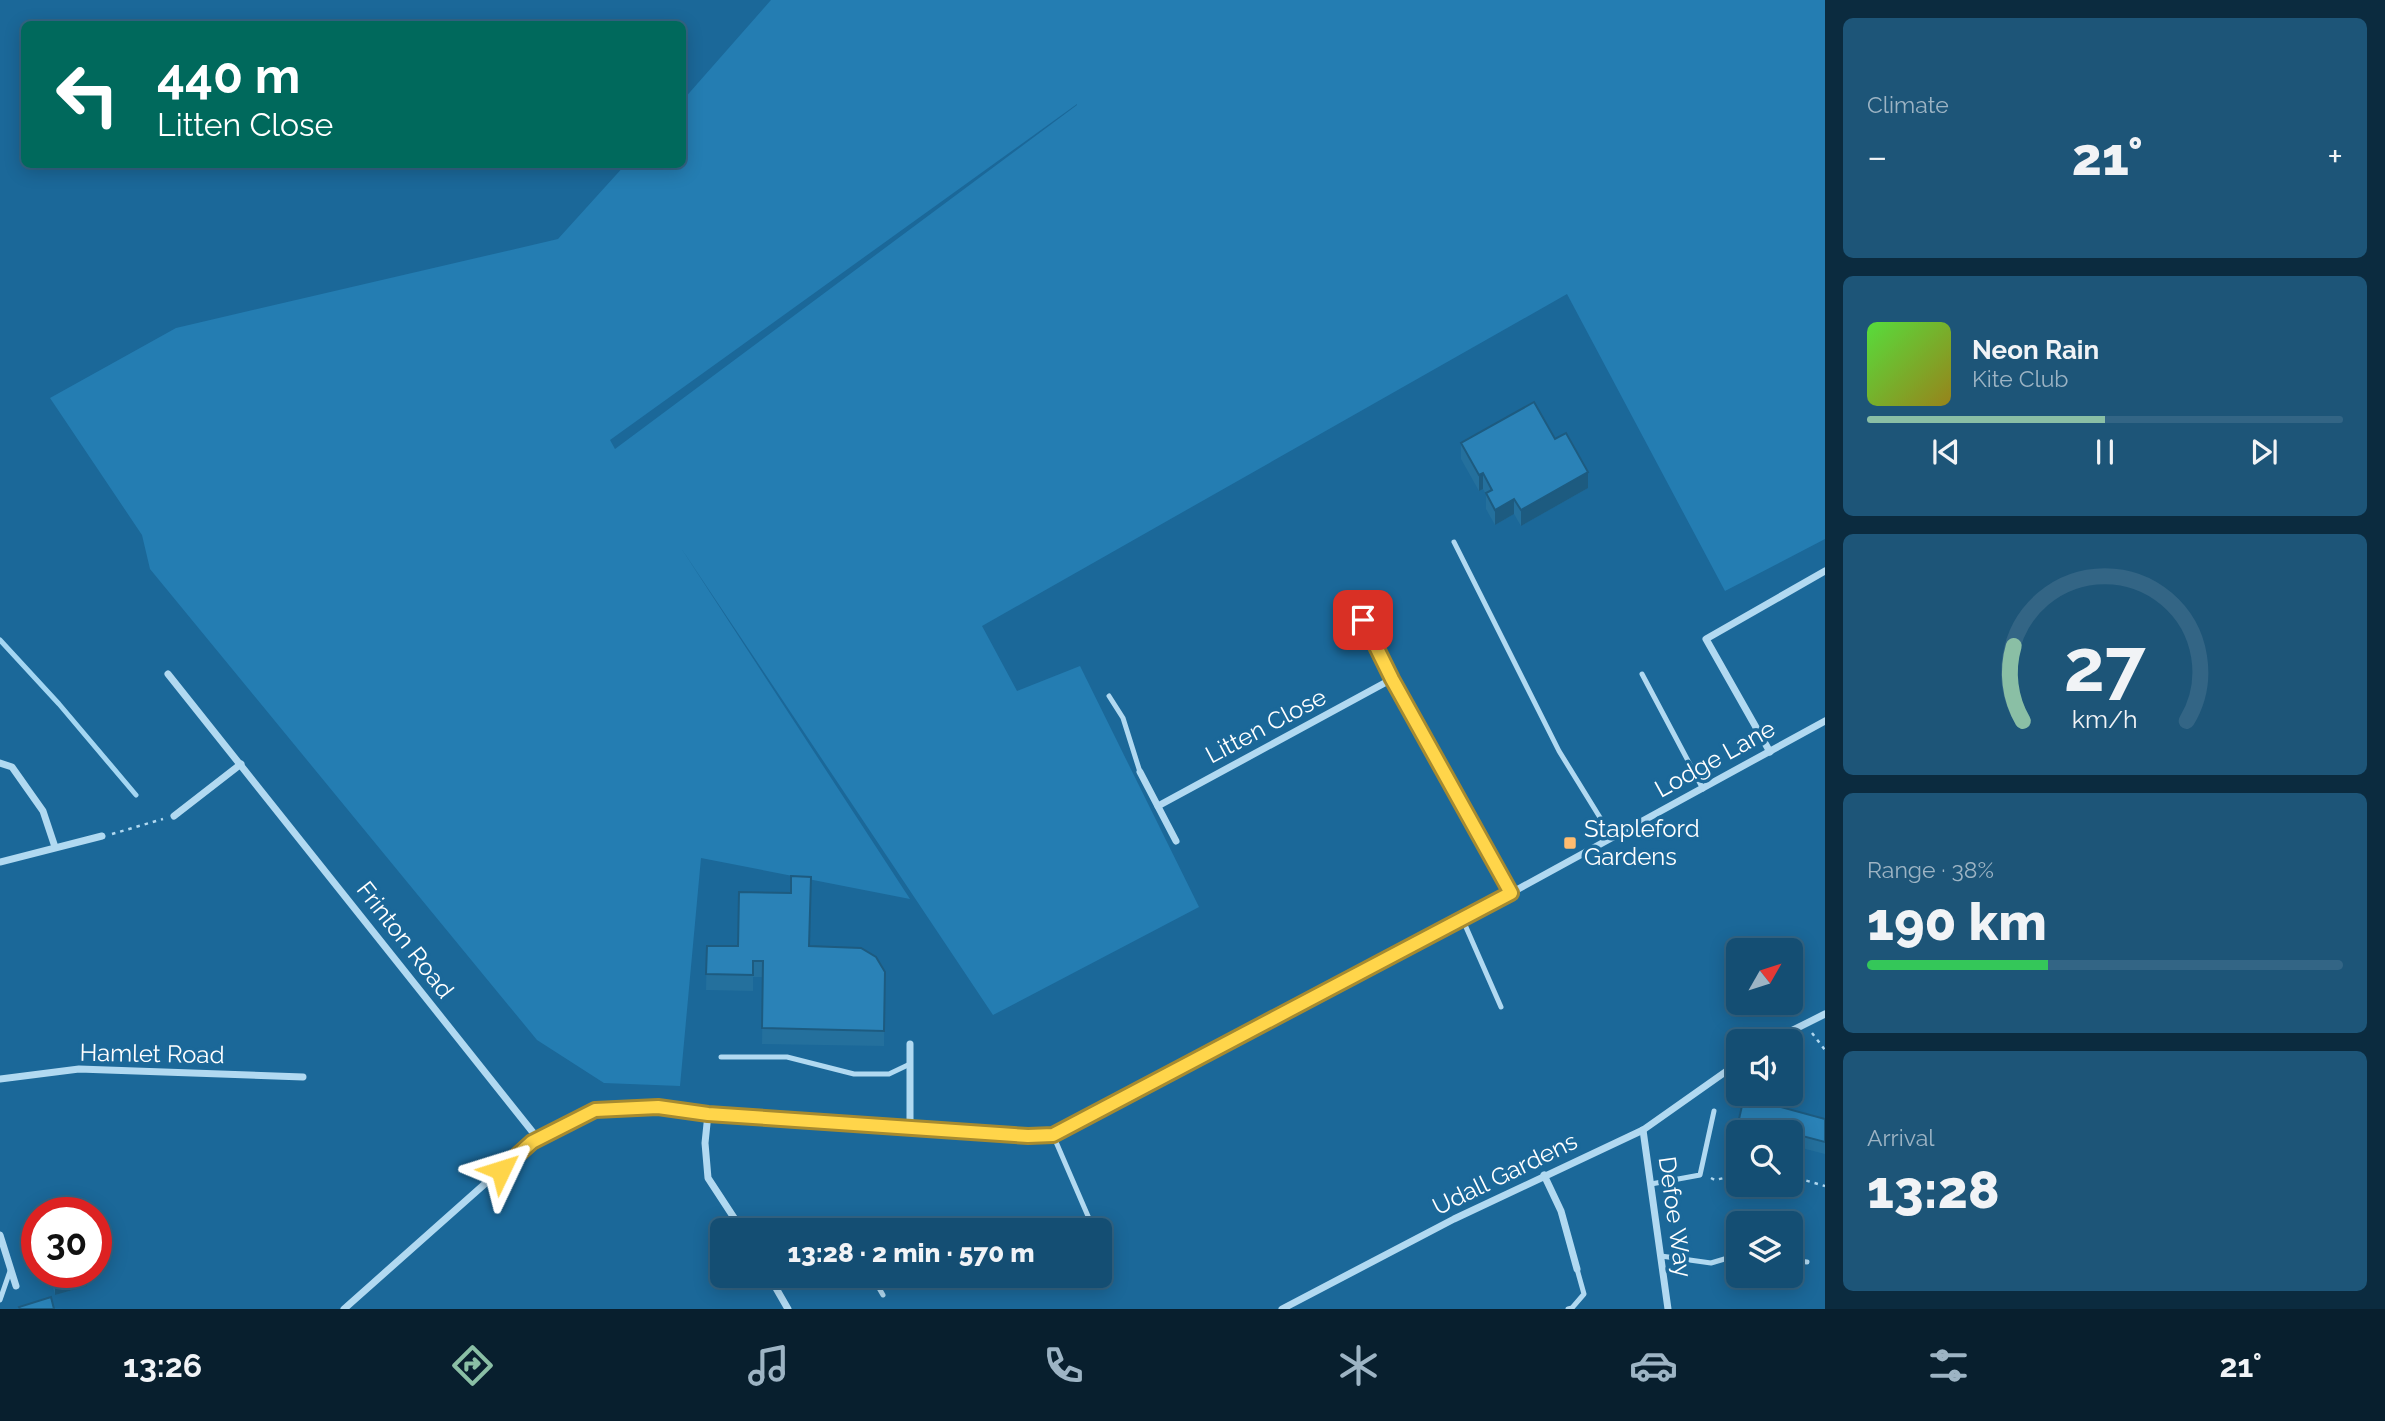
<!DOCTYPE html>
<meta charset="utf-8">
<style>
body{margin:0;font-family:Raleway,sans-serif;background:#1d5578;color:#f1f3f6;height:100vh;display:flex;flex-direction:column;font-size:26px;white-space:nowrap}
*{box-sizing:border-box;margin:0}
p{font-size:23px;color:#9db4c4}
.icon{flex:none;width:38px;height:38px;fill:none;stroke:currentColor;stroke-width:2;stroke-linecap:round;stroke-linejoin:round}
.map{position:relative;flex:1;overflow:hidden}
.details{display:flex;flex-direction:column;gap:18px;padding:18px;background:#0b2b3f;width:560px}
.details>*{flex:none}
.hud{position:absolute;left:21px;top:21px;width:665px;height:147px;border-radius:10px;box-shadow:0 4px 18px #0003,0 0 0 2px #336585;background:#00695c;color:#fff;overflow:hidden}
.needle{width:46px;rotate:51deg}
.fabs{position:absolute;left:1726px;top:938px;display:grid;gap:14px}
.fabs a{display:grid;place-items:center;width:77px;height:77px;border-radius:10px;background:#144e73;box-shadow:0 4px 18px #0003,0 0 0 2px #336585;font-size:35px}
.speed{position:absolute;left:21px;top:1197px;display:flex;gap:14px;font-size:35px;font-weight:700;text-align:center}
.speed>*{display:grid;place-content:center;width:91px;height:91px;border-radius:50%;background:#144e73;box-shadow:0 4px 18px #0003,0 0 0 2px #336585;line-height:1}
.speed .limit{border:10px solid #d22;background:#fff;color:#111}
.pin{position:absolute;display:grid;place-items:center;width:60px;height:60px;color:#fff;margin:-30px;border-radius:14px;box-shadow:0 4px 10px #0006}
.me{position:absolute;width:77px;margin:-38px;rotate:49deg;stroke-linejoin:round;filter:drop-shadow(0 0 5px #0008)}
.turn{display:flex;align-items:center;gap:24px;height:147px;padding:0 21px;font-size:32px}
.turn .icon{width:91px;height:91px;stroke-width:2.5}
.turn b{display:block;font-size:49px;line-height:60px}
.big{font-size:52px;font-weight:800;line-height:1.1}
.details .card{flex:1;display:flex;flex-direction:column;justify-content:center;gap:10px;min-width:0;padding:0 24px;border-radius:10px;background:#1d5578}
.details .dial{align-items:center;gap:0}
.dial svg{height:182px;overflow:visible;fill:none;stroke:#336585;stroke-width:7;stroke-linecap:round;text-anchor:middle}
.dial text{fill:#f1f3f6;stroke:none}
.song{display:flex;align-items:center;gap:21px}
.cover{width:84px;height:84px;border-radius:10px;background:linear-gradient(135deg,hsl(110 70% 55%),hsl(50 70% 35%))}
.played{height:7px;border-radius:4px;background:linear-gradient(90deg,#8abfa5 50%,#336585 50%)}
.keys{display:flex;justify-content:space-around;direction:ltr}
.heat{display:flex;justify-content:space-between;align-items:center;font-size:38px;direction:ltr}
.charge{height:10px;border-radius:5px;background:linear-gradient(90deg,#34c759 38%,#336585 0)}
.trip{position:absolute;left:710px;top:1218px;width:402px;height:70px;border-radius:10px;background:#144e73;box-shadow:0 4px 18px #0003,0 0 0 2px #336585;font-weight:800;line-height:70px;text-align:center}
.dock{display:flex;height:112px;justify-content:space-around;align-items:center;background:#081f2e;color:#9db4c4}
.dock .icon{width:49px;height:49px}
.dock .active{color:#8abfa5}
.dock b{font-size:32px;color:#f1f3f6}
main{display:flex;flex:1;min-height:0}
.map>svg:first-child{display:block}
.green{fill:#247db2;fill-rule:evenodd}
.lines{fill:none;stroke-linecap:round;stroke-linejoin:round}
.stream{stroke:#a4d6f2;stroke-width:5}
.path{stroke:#b1d9f1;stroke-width:2.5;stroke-dasharray:3.5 5;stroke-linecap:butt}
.lane{stroke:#b1d9f1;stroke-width:5}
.street{stroke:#b1d9f1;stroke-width:7}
.wall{fill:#24709d}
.shaded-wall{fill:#1d5b80}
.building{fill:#2a82b7;stroke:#1d5b80;stroke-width:2}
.route-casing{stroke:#a68a30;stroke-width:18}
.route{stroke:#ffd54a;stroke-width:12}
.poi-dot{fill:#ffbc70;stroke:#1b6899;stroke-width:2.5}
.labels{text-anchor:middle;stroke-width:7;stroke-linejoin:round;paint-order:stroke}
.street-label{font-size:24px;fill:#fff;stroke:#1b6899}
.poi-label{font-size:24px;fill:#fff;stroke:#1b6899;text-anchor:start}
</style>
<main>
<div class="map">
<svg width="1825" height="1309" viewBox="0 0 1825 1309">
<rect width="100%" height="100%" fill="#1b6899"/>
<path class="green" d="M771 0H1825V539L1725 591 1567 294 982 626 1017 691 1080 666 1199 907 993 1015 681 548 910 899 701 858 680 1086 604 1083 537 1040 150 569 142 535 50 398 176 328 558 239 625 165 682 164 683 100ZM1077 104V105L615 449 610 440Z"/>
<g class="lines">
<polyline class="stream" points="0,640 59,704 136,795"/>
<g class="path">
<polyline points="112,834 163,819"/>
<polyline points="1812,1033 1825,1050"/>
<polyline points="1790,1176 1825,1186"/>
<polyline points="1711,1178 1715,1180 1738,1175"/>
</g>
<g class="lane">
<polyline points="1454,542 1559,751 1612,837"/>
<polyline points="1642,674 1703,789"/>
<polyline points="1109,696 1123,718 1140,772"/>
<polyline points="1462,918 1501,1007"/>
<polyline points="721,1057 787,1057 854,1074 889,1074 910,1064"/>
<polyline points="1053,1135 1094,1230"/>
<polyline points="1651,1184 1700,1175 1714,1111"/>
<polyline points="1101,1246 1109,1264"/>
<polyline points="1661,1256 1711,1263 1738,1255"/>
<polyline points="1790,1260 1807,1262"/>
<polyline points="872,1276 883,1295"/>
<polyline points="0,1300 10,1271"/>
<polyline points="1568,1309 1572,1308 1584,1294 1577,1269"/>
</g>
<g class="street">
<polyline points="1353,601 1392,679 1511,893"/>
<polyline points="168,674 539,1140"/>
<polyline points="1770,752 1706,639 1825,571"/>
<polyline points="0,763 12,767 43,811 55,847"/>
<polyline points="1140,772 1176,841"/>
<polyline points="1158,806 1392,679"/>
<polyline points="174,816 241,764"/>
<polyline points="0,862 102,836"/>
<polyline points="1771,1041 1825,1014"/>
<polyline points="0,1079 79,1069 303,1077"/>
<polyline points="708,1114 705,1143 708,1178 742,1230"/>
<polyline points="910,1128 910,1044"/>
<polyline points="1643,1130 1668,1309"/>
<polyline points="1544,1175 1561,1211 1577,1269"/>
<polyline points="0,1235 16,1286"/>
<polyline points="769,1276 788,1309"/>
<polyline points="344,1309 532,1142 595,1110 658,1107 708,1114 1028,1136 1053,1135 1511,893 1825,721"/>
<polyline points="1282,1309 1454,1219 1643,1130 1738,1063"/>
</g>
</g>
<g class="wall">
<polygon points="1555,439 1588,488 1521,526 1514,514 1495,525 1486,509 1486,494 1483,489 1479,491 1461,459 1461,443"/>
<polygon points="707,946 810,946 885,972 884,1046 762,1044 763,977 753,977 753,991 706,990"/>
<polygon points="1739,1119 1825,1119 1825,1154 1790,1145 1790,1132 1743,1132 1739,1131"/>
<polygon points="49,1272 86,1272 87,1286 55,1295"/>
</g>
<g class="shaded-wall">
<polygon points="1588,472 1588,488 1521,526 1521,510"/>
<polygon points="1483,473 1483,489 1479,491 1479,475"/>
<polygon points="1514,499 1514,514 1495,525 1495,510"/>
<polygon points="87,1278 87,1286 55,1295 55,1287"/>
</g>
<g class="building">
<polygon points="1534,402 1555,439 1566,433 1588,472 1521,510 1514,499 1495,510 1486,493 1492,490 1483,473 1479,475 1461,443"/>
<polygon points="791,876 811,877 809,946 861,948 876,957 885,972 884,1031 762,1028 763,961 753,961 753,975 706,974 707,946 738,946 739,892 791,893"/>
<polygon points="1744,1097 1825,1119 1825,1142 1739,1119"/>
<polygon points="51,1272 86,1272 87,1278 55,1287"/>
<polygon points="51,1297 54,1309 20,1309 19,1307"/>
</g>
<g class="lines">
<defs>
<polyline id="route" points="501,1170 532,1142 595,1110 658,1107 708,1114 1028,1136 1053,1135 1511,893 1392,679 1363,620"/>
</defs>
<use href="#route" class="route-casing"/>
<use href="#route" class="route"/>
</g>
<rect class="poi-dot" x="1563" y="836" width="14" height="14" rx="3.5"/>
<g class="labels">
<g class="street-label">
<text transform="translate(1266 726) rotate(-28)" y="8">Litten Close</text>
<text transform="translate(1715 759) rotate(-29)" y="8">Lodge Lane</text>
<text transform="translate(405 940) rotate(52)" y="8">Frinton Road</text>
<text transform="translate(152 1054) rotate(1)" y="8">Hamlet Road</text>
<text transform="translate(1505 1174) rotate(-26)" y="8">Udall Gardens</text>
<text transform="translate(1675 1217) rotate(82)" y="8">Defoe Way</text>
</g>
<g class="poi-label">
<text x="1584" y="837">Stapleford<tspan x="1584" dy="28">Gardens</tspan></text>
</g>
</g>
</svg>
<div class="fabs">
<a><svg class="needle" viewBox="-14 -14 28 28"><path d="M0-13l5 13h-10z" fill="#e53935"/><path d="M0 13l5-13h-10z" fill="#9db4c4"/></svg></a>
<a><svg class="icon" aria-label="sound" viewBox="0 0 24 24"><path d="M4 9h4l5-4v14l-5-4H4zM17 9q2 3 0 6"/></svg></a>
<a><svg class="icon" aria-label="search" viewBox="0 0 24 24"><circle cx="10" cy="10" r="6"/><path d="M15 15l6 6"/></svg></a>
<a><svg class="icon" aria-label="layers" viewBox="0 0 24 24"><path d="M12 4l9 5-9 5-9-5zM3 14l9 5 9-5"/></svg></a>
</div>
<div class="speed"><div class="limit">30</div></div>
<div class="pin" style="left:1363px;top:620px;background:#d93025"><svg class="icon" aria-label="arrive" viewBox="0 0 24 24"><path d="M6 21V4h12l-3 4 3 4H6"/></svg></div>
<svg class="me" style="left:501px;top:1170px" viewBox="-20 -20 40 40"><path d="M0-17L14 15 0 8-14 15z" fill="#ffd54a" stroke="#fff" stroke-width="4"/></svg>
<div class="trip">13:28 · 2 min · 570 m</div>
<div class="hud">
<div class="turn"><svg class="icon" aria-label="left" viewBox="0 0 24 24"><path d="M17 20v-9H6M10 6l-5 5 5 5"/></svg><div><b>440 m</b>Litten Close</div></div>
</div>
</div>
<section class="details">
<div class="card"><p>Climate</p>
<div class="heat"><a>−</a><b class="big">21°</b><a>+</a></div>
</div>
<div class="card">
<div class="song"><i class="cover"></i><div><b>Neon Rain</b><p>Kite Club</p></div></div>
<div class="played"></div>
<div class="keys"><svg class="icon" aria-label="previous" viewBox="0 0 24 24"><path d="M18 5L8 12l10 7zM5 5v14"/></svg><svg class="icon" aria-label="pause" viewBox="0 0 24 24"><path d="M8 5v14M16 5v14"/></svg><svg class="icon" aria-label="next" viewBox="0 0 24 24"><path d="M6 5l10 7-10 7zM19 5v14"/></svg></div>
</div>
<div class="card dial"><svg viewBox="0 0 100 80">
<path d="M14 69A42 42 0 1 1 86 69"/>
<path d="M14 69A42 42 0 0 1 10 36" stroke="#8abfa5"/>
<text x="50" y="56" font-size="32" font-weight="700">27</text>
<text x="50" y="72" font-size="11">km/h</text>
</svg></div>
<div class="card"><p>Range · 38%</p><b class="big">190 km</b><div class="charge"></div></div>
<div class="card"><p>Arrival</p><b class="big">13:28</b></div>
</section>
</main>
<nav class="dock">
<b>13:26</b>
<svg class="icon active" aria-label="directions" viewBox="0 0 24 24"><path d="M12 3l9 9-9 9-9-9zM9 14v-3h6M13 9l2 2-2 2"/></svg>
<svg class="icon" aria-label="music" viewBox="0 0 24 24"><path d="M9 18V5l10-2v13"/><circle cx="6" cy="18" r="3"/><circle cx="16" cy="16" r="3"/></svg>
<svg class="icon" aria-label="phone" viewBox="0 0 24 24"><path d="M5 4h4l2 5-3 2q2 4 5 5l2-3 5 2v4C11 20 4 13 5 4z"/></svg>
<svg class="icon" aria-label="climate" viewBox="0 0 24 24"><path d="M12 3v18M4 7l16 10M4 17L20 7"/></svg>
<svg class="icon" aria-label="car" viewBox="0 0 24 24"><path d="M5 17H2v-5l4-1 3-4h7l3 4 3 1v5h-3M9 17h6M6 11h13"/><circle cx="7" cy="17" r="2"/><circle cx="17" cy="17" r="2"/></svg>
<svg class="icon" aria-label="filters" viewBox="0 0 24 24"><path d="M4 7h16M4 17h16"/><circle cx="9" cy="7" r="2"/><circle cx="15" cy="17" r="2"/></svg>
<b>21°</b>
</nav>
